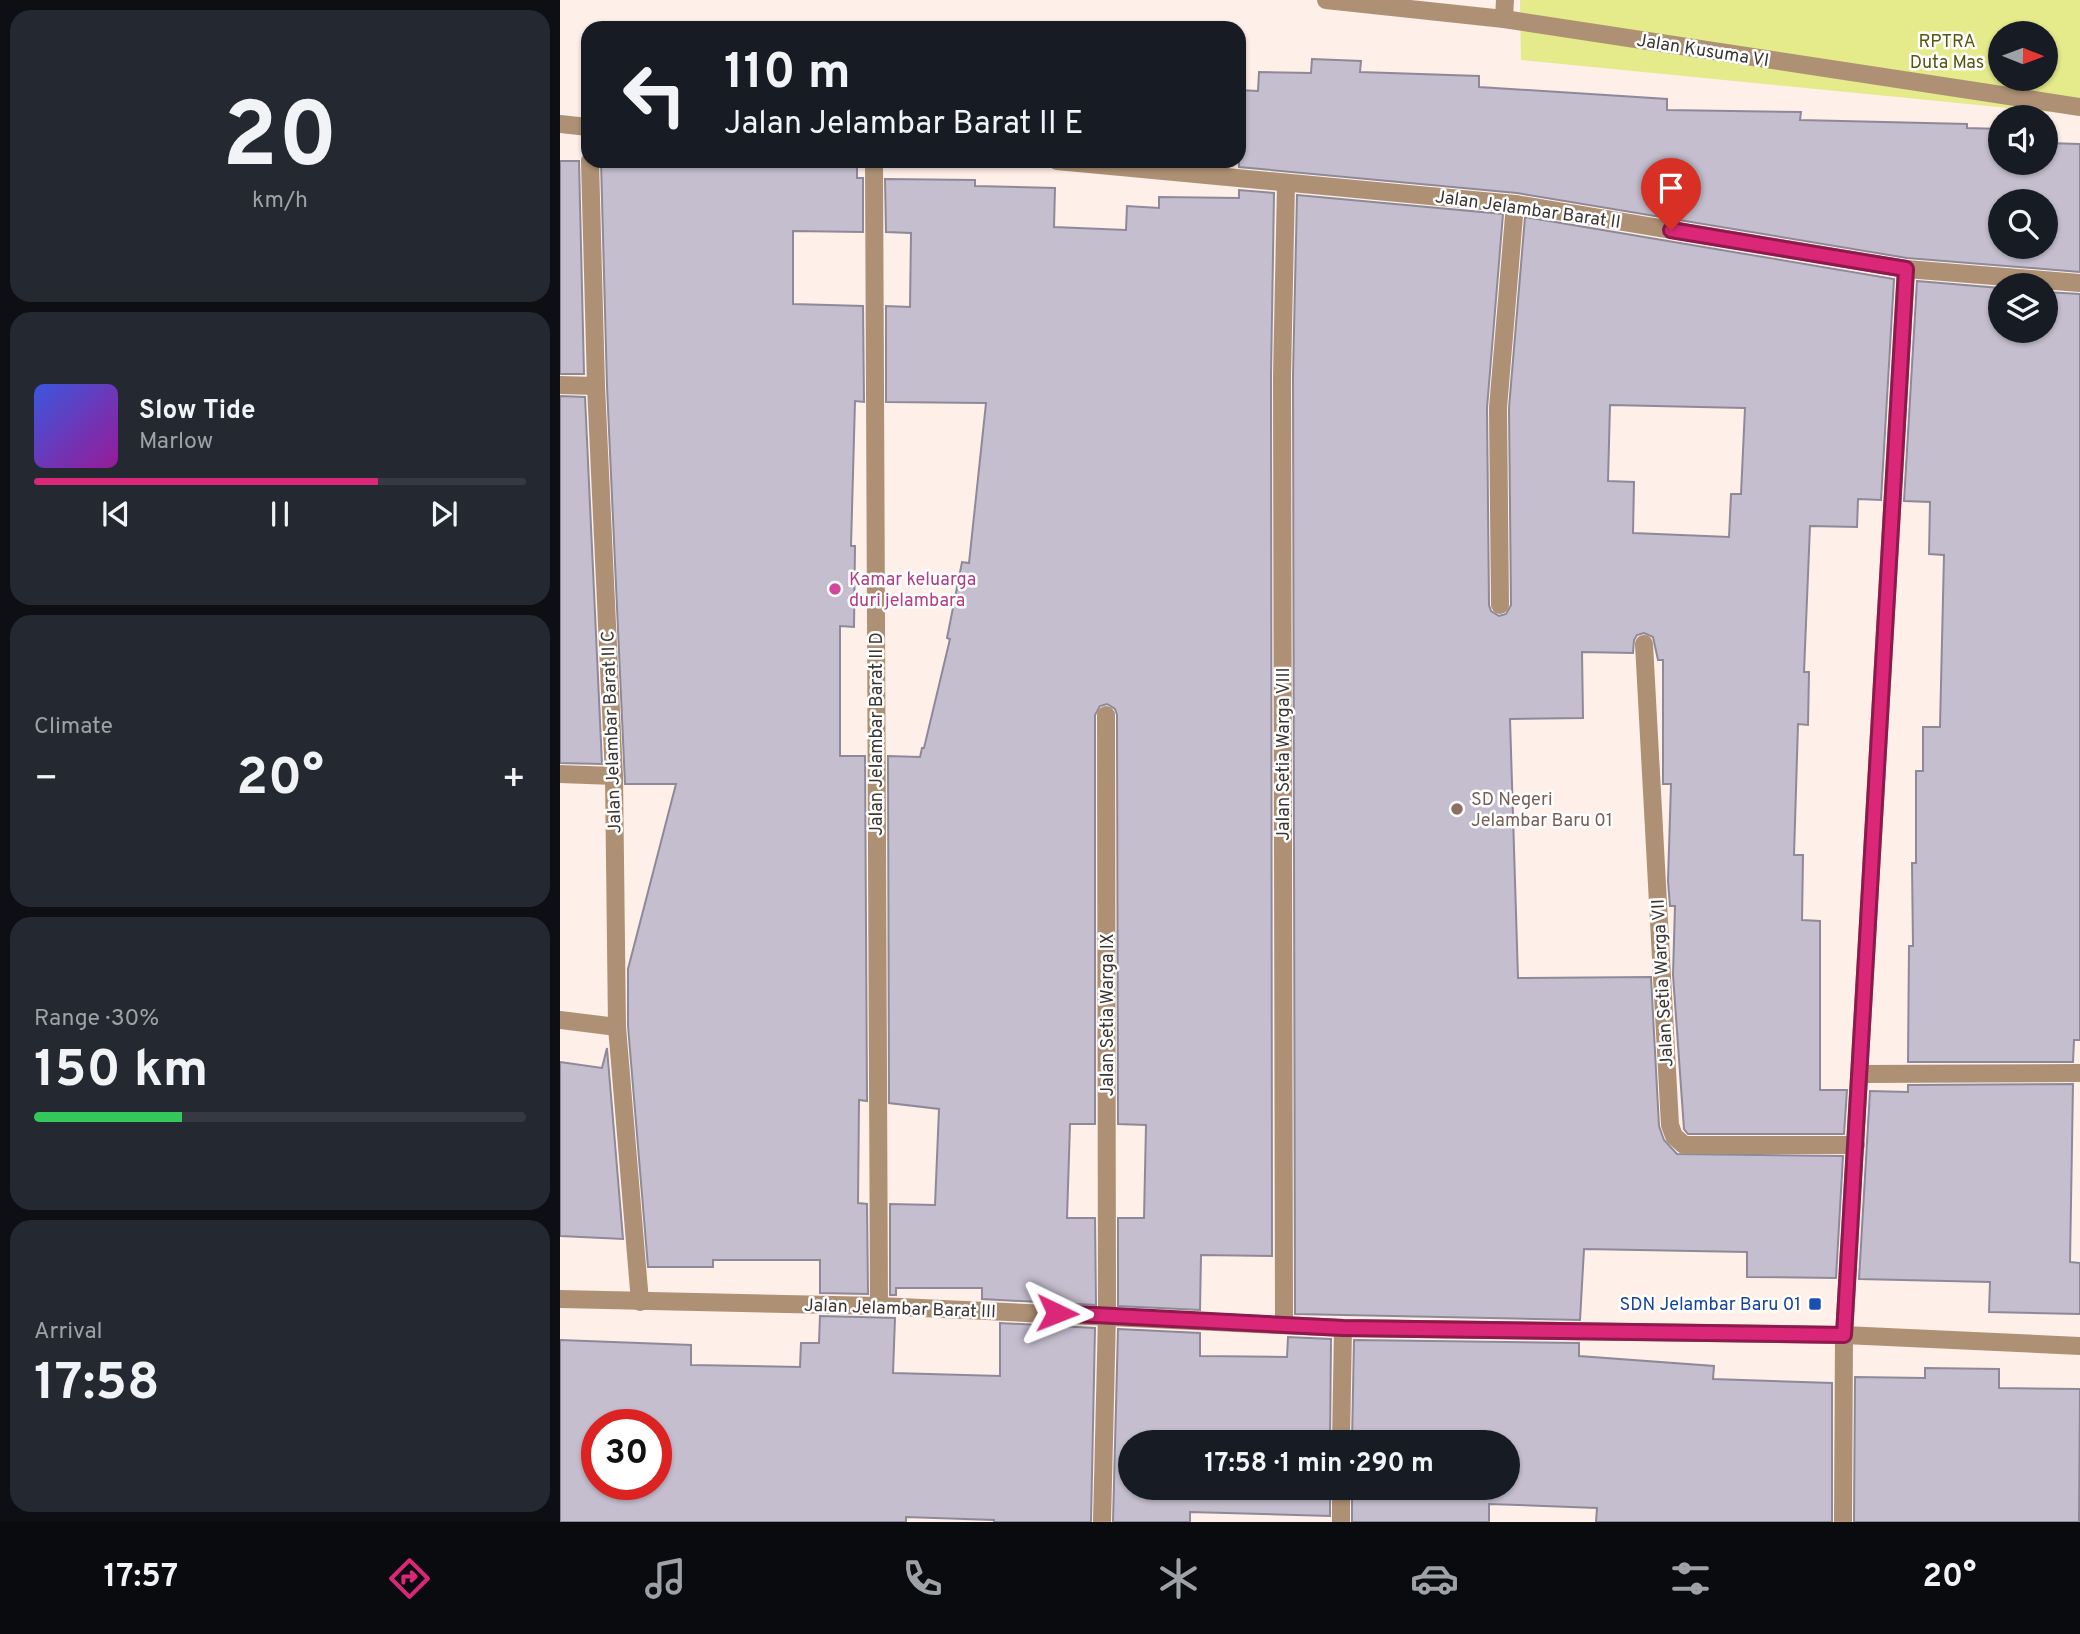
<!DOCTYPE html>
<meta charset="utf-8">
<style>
body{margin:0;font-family:Overpass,sans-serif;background:#242831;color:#f1f3f6;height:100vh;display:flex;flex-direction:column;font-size:26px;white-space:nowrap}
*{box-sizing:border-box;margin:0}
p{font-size:23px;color:#9ea1a6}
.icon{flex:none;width:38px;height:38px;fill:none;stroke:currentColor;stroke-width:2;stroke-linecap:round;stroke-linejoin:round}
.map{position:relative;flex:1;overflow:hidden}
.drawer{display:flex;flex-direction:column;gap:10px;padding:10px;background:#0d0f14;width:560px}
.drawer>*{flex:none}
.top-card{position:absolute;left:21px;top:21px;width:665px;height:147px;border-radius:21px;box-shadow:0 2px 5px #0004;background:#171b24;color:#f1f3f6;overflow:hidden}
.needle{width:46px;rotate:91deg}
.buttons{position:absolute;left:1428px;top:21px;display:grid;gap:14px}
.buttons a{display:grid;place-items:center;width:70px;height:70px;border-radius:50%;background:#171b24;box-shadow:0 2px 5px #0004;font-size:35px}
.speed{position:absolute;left:21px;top:1409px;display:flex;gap:14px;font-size:35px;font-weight:700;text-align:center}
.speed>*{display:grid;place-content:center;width:91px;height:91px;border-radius:50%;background:#171b24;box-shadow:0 2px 5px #0004;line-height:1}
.speed .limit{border:10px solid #d22;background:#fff;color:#111}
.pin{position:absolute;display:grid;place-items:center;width:60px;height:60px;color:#fff;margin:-72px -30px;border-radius:50% 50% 50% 0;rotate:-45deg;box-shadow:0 0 7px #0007}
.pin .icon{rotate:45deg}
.me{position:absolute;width:77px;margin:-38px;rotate:92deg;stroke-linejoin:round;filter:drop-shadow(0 0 5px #0008)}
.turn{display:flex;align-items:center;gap:24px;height:147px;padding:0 28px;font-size:32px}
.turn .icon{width:91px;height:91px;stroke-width:2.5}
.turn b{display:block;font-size:49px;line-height:60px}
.big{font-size:52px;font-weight:700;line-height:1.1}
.drawer .widget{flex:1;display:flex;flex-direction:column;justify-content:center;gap:10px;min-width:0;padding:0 24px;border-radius:21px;background:#242831}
.drawer .dial{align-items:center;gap:0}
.dial b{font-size:91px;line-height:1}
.song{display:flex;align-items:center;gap:21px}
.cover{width:84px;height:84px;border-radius:10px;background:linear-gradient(135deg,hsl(230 70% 55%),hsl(300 70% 35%))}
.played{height:7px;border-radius:4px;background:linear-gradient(90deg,#db2777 70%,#363941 70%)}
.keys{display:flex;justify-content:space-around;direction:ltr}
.heat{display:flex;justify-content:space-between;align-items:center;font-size:38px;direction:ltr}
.charge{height:10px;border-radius:5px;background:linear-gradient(90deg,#34c759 30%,#363941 0)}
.trip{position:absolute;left:558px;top:1430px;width:402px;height:70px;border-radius:35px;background:#171b24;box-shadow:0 2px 5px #0004;font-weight:700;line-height:70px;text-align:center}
.menu{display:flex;height:112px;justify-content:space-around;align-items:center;background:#090b0e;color:#9ea1a6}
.menu .icon{width:49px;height:49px}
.menu .active{color:#db2777}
.menu b{font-size:32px;color:#f1f3f6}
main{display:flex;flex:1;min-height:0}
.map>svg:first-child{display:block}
.green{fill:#e5ea8b;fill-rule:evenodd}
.building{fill:#c4bece;stroke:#8e8998;stroke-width:2;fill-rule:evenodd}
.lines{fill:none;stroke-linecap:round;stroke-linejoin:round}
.minor{stroke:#ae9174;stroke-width:18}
.route-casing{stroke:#8e194d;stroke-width:18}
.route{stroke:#db2777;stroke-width:12}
.hotel-dot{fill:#d1479c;stroke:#fff;stroke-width:2.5}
.education-dot{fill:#8d6e63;stroke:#fff;stroke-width:2.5}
.transit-dot{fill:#1a4fb4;stroke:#fff;stroke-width:2.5}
.labels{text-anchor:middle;stroke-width:5;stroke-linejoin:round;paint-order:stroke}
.park-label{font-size:18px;fill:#55570f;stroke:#fff}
.street-label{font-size:18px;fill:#3c3532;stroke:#fff}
.hotel-label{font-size:18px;fill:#b23c85;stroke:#fff;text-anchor:start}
.education-label{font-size:18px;fill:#785e54;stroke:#fff;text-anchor:start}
.transit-label{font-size:18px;fill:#164399;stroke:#fff;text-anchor:end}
</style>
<main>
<section class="drawer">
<div class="widget dial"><b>20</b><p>km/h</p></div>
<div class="widget">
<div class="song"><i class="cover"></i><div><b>Slow Tide</b><p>Marlow</p></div></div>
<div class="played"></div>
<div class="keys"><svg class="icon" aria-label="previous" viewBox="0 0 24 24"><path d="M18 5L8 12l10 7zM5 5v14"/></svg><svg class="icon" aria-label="pause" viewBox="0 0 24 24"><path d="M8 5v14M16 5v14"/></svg><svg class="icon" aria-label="next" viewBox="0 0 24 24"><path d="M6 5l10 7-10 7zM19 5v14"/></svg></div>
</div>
<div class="widget"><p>Climate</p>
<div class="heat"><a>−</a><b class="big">20°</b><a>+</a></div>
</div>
<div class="widget"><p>Range · 30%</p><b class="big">150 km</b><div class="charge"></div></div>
<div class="widget"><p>Arrival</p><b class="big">17:58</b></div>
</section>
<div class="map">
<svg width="1520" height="1522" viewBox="0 0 1520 1522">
<rect width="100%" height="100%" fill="#feefe9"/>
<path class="green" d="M960 0H1520V115L961 60ZM1440 33H1486V79H1440Z"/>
<g class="building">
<path d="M752 59 801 61 800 72 919 76V87L1107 99V110L1241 112 1240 120 1407 124V128L1440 129V163H1486V143L1520 144V272L1347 258 957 193 679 167V90L698 91 699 72 751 73ZM1440 201H1486V247H1440Z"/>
<polygon points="0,161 19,161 24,374 0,374"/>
<polygon points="41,161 198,161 198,165 297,167 297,178 303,178 303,232 233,231 233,304 303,306 304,402 295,401 291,546 295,546 294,627 280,626 280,756 305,756 307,1101 299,1100 298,1203 307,1204 308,1294 260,1293 260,1260 153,1260 153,1267 88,1267 68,1026 68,969 116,784 65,784 47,386"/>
<polygon points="325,179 415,180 415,186 495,188 494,227 566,230 567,206 599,208 599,197 679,198 679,190 714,193 711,376 712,1256 641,1255 640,1310 558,1306 558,1218 584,1218 586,1125 558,1124 557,715 555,709 547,704 540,706 535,715 535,1124 510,1124 507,1218 535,1218 536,1305 422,1299 422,1288 336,1288 336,1295 330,1295 330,1204 375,1205 379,1109 329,1103 328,756 360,757 362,748 364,748 390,639 387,638 402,562 409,563 426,403 326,402 326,306 350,307 351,233 326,232"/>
<path d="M737 195 943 214 927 408 929 605 931 611 939 616 946 614 951 605 949 408 965 217 1334 279 1321 500 1298 499 1297 527 1250 526 1244 672H1249L1248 725 1238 724 1234 855H1243L1242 920 1260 921V1090H1287L1284 1134H1128L1124 1129 1113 975 1115 906H1110L1108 881 1111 784H1103V660H1098L1093 637 1084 633 1077 635 1074 640 1073 653 1022 652 1023 718 950 719 958 978 1091 977 1099 1126 1104 1140 1117 1154 1283 1156 1276 1278 1187 1277V1252L1024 1249 1020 1320 735 1314 733 376ZM1050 405 1185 408 1181 494H1171L1169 537 1073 533 1074 482 1048 481Z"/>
<polygon points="1357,281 1440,288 1440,331 1486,331 1486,292 1520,294 1520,1040 1514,1040 1513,1062 1348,1062 1349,946 1353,946 1352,863 1356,863 1356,771 1363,771 1363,727 1380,727 1384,555 1369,554 1370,502 1344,501"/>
<polygon points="0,396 25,397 42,764 0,763"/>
<polygon points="47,1048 63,1239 0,1236 0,1062 42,1068"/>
<polygon points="1513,1084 1510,1262 1520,1263 1520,1314 1429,1312 1430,1282 1299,1279 1310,1091 1348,1092 1348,1085"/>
<path d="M260 1316 335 1318 333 1373 440 1376V1323L535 1328 531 1522H434V1520L346 1517V1522H0V1340L131 1345V1365L240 1367 241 1343H259ZM37 1424H96V1484H37Z"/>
<polygon points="558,1329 640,1333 640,1356 727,1357 728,1337 771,1339 770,1442 570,1442 570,1488 770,1488 770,1516 630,1512 630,1522 553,1522"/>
<polygon points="794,1340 1019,1343 1019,1356 1154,1366 1153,1379 1272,1383 1272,1522 1036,1522 1037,1508 929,1504 929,1522 792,1522 792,1488 948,1488 948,1442 792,1442"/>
<polygon points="1365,1368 1439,1369 1439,1388 1520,1389 1519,1522 1294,1522 1295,1377 1365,1378"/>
</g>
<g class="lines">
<g class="minor">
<polyline points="766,0 944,19 1520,107"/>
<polyline points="944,19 945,0"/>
<polyline points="0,124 28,127"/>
<polyline points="30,161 36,386 54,776 57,1027 80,1302"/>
<polyline points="314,161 319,1306"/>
<polyline points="497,161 955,204 1346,269 1520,283"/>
<polyline points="0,385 36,386"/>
<polyline points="940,605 938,408 955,204"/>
<polyline points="1084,644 1110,1125 1114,1136 1124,1145 1296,1145"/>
<polyline points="0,774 54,776"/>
<polyline points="0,1020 57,1027"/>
<polyline points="1301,1074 1520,1073"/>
<polyline points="0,1299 319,1306 783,1328 1284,1335 1520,1346"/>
<polyline points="724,1325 722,376 726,184"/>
<polyline points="781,1442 783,1328"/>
<polyline points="542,1522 547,1315 546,715"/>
<polyline points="781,1522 781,1488"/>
<polyline points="1283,1522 1284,1335 1346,269"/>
</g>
</g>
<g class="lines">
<defs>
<polyline id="route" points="497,1313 783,1328 1284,1335 1346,269 1111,230"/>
</defs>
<use href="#route" class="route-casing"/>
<use href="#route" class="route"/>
</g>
<circle class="hotel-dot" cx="275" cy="589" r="7"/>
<circle class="education-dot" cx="897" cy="809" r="7"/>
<rect class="transit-dot" x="1248" y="1297" width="14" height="14" rx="3.5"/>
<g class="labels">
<g class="park-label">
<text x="1387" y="47">RPTRA<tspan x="1387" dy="21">Duta Mas</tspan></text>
</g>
<g class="street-label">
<text transform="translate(1143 50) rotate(9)" y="6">Jalan Kusuma VI</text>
<text transform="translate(968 209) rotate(8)" y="6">Jalan Jelambar Barat II</text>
<text transform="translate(51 732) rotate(-92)" y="6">Jalan Jelambar Barat II C</text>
<text transform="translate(316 734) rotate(-90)" y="6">Jalan Jelambar Barat II D</text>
<text transform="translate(723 754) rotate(-90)" y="6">Jalan Setia Warga VIII</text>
<text transform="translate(1102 983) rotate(-93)" y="6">Jalan Setia Warga VII</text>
<text transform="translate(547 1015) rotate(-90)" y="6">Jalan Setia Warga IX</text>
<text transform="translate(340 1308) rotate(2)" y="6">Jalan Jelambar Barat III</text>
</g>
<g class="hotel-label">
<text x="289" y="585">Kamar keluarga<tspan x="289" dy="21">duri jelambara</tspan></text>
</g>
<g class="education-label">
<text x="911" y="805">SD Negeri<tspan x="911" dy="21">Jelambar Baru 01</tspan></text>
</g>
<g class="transit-label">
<text x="1241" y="1310">SDN Jelambar Baru 01</text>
</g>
</g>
</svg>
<div class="buttons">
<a><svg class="needle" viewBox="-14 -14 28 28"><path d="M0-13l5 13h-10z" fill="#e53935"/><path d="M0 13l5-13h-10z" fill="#9ea1a6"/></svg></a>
<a><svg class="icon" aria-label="sound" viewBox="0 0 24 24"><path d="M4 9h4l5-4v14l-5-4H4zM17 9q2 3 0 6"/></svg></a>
<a><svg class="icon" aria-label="search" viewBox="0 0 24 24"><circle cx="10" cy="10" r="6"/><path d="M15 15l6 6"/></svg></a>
<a><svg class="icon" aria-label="layers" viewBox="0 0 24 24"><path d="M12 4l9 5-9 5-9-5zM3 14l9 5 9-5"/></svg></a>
</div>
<div class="speed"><div class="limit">30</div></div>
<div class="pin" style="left:1111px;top:230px;background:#d93025"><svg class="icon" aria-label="arrive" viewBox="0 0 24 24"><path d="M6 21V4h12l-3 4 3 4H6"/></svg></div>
<svg class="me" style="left:497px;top:1313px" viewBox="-20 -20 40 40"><path d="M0-17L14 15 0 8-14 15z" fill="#db2777" stroke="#fff" stroke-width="4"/></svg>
<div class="trip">17:58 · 1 min · 290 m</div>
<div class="top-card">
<div class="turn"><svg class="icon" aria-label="left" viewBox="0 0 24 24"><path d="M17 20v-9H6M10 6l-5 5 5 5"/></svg><div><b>110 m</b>Jalan Jelambar Barat II E</div></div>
</div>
</div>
</main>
<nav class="menu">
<b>17:57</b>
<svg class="icon active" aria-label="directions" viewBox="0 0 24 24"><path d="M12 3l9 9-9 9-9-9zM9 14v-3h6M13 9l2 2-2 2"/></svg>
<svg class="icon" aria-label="music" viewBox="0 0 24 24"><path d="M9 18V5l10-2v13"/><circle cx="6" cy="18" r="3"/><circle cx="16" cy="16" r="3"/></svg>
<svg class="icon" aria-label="phone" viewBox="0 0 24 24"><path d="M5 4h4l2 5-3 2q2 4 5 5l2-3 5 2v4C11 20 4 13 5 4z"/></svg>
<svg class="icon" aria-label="climate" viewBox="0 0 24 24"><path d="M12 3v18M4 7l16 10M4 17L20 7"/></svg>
<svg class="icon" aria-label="car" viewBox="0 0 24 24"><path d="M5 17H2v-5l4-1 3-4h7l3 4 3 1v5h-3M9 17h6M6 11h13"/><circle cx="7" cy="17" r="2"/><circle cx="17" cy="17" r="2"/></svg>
<svg class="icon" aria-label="filters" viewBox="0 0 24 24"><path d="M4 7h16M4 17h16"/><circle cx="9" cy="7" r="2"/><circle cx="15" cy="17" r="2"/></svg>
<b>20°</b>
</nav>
